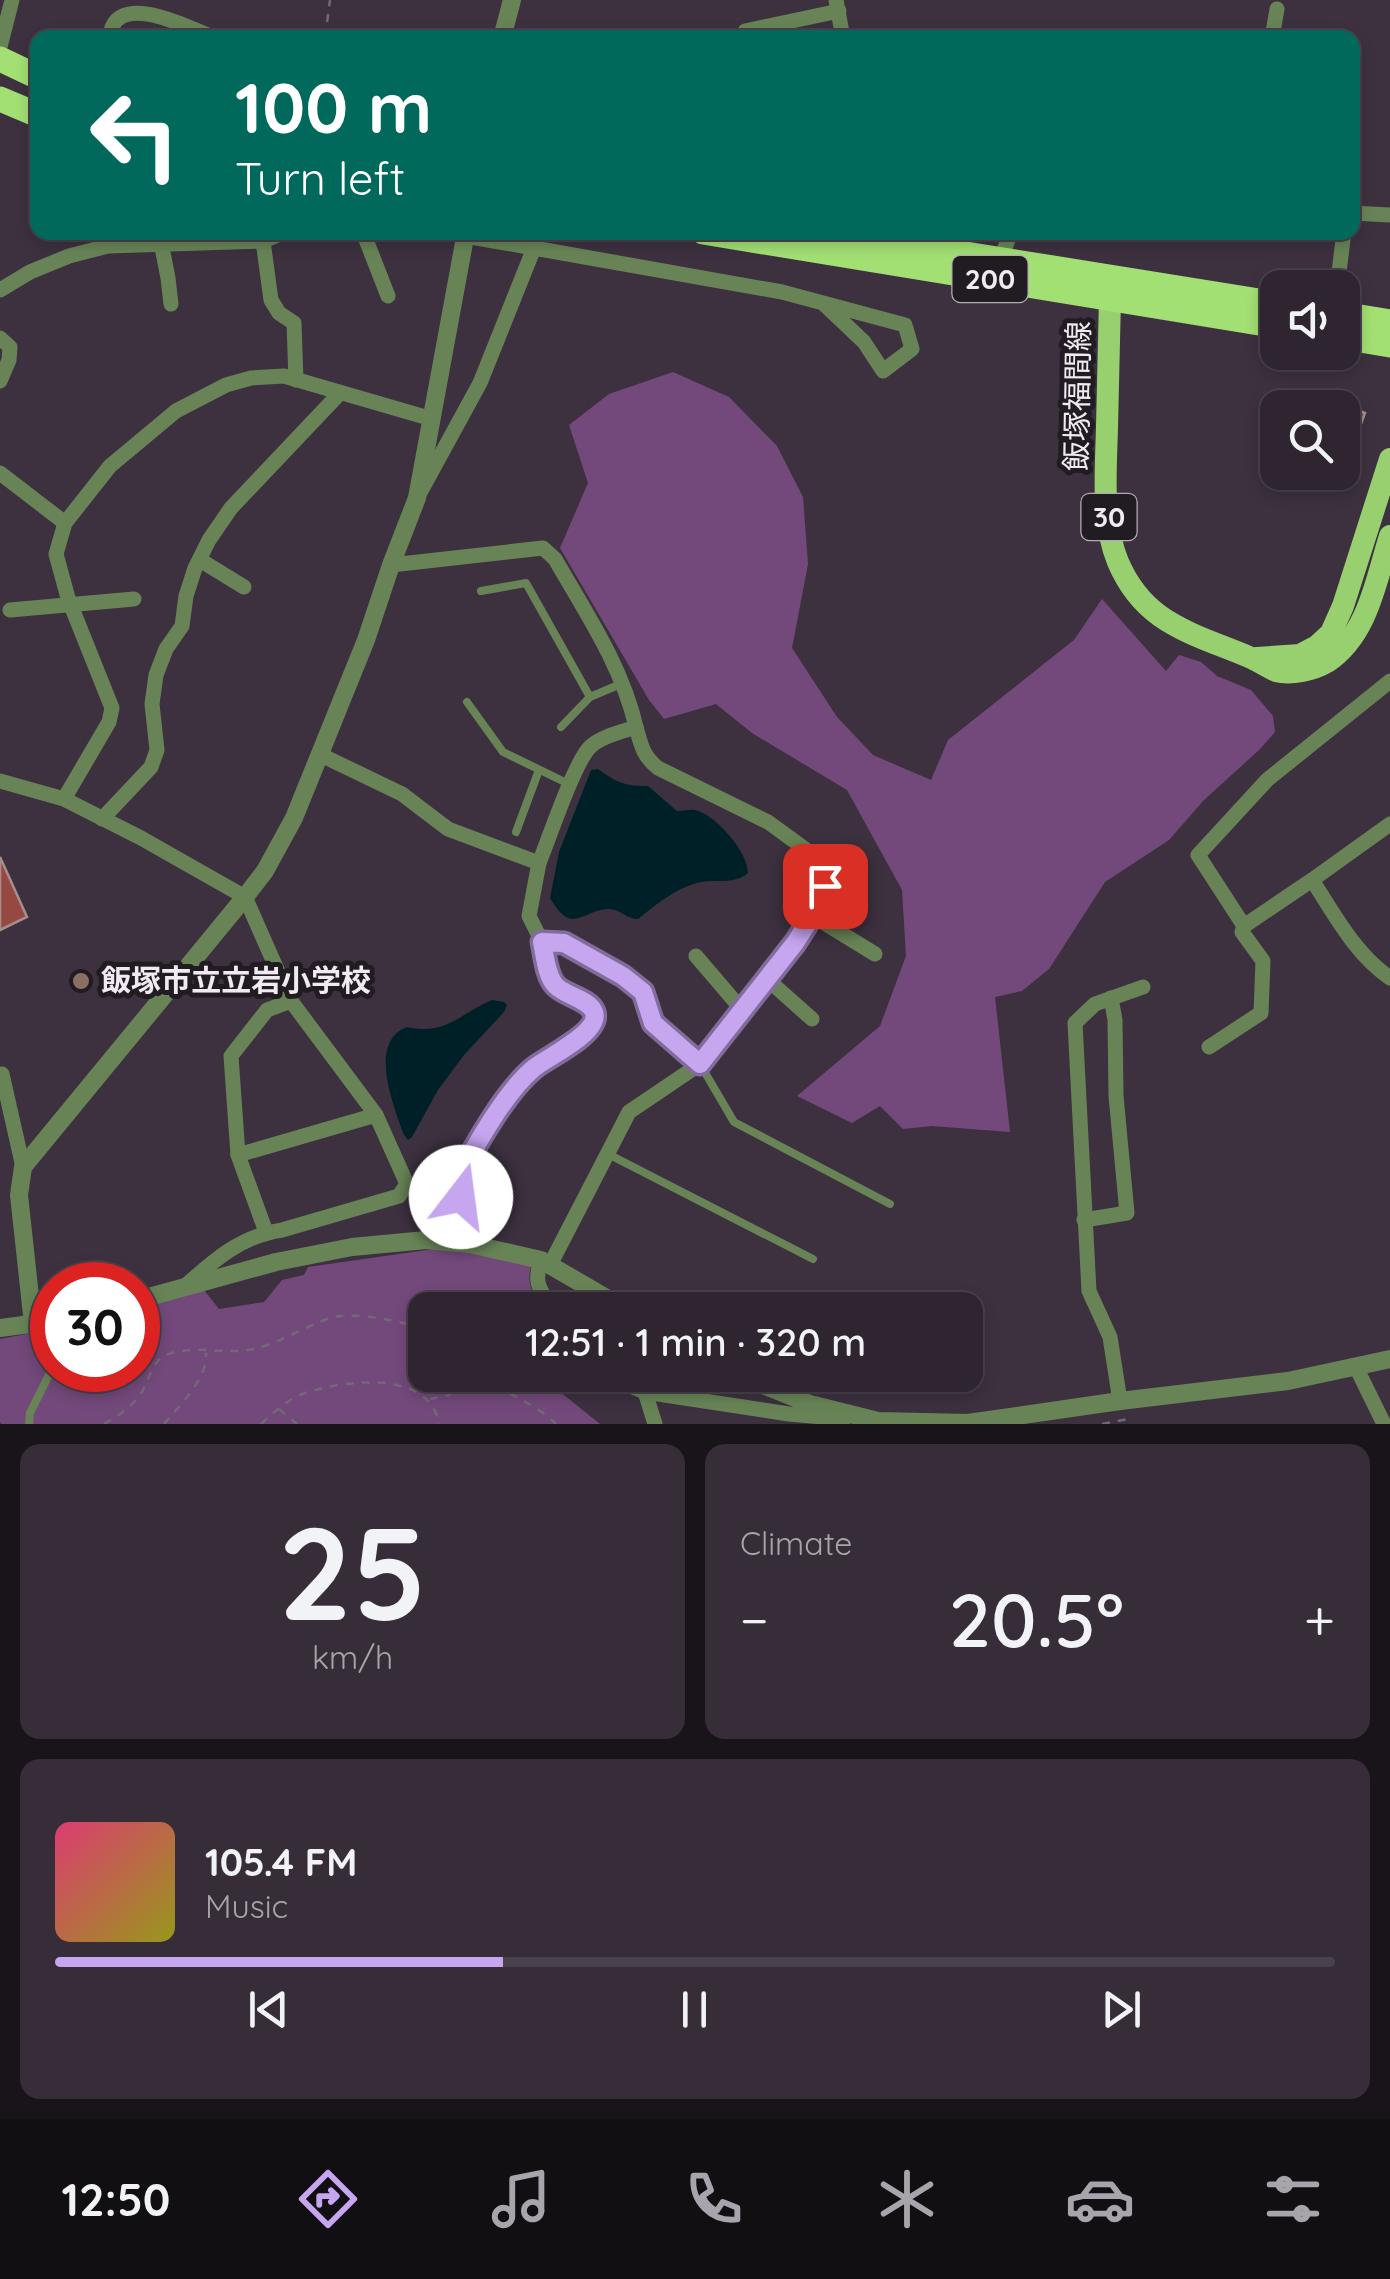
<!DOCTYPE html>
<meta charset="utf-8">
<style>
body{margin:0;font-family:Quicksand,"Noto Sans JP",sans-serif;background:#362d38;color:#f1f3f6;height:100vh;display:flex;flex-direction:column;font-size:38px;white-space:nowrap}
*{box-sizing:border-box;margin:0}
p{font-size:32px;color:#a7a5ab}
.icon{flex:none;width:55px;height:55px;fill:none;stroke:currentColor;stroke-width:2;stroke-linecap:round;stroke-linejoin:round}
.map{position:relative;height:1424px;overflow:hidden}
.panel{display:flex;flex-direction:column;gap:20px;padding:20px;background:#19141a;flex:1}
.panel>*{flex:none}
.top-card{position:absolute;left:30px;top:30px;width:1330px;height:210px;border-radius:20px;box-shadow:0 5px 15px #0003,0 0 0 2px #49424c;background:#00695c;color:#fff;overflow:hidden}
.buttons{position:absolute;left:1260px;top:270px;display:grid;gap:20px}
.buttons a{display:grid;place-items:center;width:100px;height:100px;border-radius:20px;background:#2e2530;box-shadow:0 5px 15px #0003,0 0 0 2px #49424c;font-size:50px}
.speed{position:absolute;left:30px;top:1262px;display:flex;gap:20px;font-size:50px;font-weight:700;text-align:center}
.speed>*{display:grid;place-content:center;width:130px;height:130px;border-radius:50%;background:#2e2530;box-shadow:0 5px 15px #0003,0 0 0 2px #49424c;line-height:1}
.speed .limit{border:15px solid #d22;background:#fff;color:#111}
.pin{position:absolute;display:grid;place-items:center;width:85px;height:85px;color:#fff;margin:-42px;border-radius:20px;box-shadow:0 5px 15px #0006}
.me{position:absolute;width:110px;margin:-55px;rotate:15deg;stroke-linejoin:round;filter:drop-shadow(0 0 8px #0008)}
.turn{display:flex;align-items:center;gap:35px;height:210px;padding:0 40px;font-size:45px}
.turn .icon{width:130px;height:130px;stroke-width:2.5}
.turn b{display:block;font-size:70px;line-height:85px}
.big{font-size:75px;font-weight:600;line-height:1.1}
.panel .widget{flex:1;display:flex;flex-direction:column;justify-content:center;gap:15px;min-width:0;padding:0 35px;border-radius:20px;background:#362d38}
.panel .dial{align-items:center;gap:0}
.dial b{font-size:130px;line-height:1}
.song{display:flex;align-items:center;gap:30px}
.cover{width:120px;height:120px;border-radius:15px;background:linear-gradient(135deg,hsl(340 70% 55%),hsl(60 70% 35%))}
.played{height:10px;border-radius:5px;background:linear-gradient(90deg,#c7a6f0 35%,#49424c 35%)}
.keys{display:flex;justify-content:space-around;direction:ltr}
.heat{display:flex;justify-content:space-between;align-items:center;font-size:55px;direction:ltr}
.panel .tiles{flex:1;display:grid;gap:20px;grid-template-columns:1fr 1fr}
.widget:last-child{grid-column:span 2}
.trip{position:absolute;left:408px;top:1292px;width:575px;height:100px;border-radius:20px;background:#2e2530;box-shadow:0 5px 15px #0003,0 0 0 2px #49424c;font-weight:600;line-height:100px;text-align:center}
.dock{display:flex;height:160px;justify-content:space-around;align-items:center;background:#120f13;color:#a7a5ab}
.dock .icon{width:70px;height:70px}
.dock .selected{color:#c7a6f0}
.dock b{font-size:45px;color:#f1f3f6}
.map>svg:first-child{display:block}
.green{fill:#73497b}
.water{fill:#002027}
.building{fill:#964942;stroke:#a78e8b;stroke-width:2.5}
.lines{fill:none;stroke-linecap:round;stroke-linejoin:round}
.path{stroke:#736976;stroke-width:2.5;stroke-dasharray:8 8;stroke-linecap:butt}
.service{stroke:#688456;stroke-width:8}
.minor{stroke:#688456;stroke-width:15}
.tertiary{stroke:#688456;stroke-width:18}
.primary{stroke:#98d070;stroke-width:22}
.trunk{stroke:#a2e074;stroke-width:25}
.route-casing{stroke:#816c9c;stroke-width:25}
.route{stroke:#c7a6f0;stroke-width:18}
.education-dot{fill:#8d6e63;stroke:#211b22;stroke-width:4}
.labels{text-anchor:middle;stroke-width:10;stroke-linejoin:round;paint-order:stroke}
.shield{fill:#211b22;stroke:#b3acb4;stroke-width:2.5}
.shield-label{font-size:28px;font-weight:bold;fill:#f2eaf3}
.street-label{font-size:30px;fill:#f2eaf3;stroke:#211b22}
.poi-label{font-size:30px;font-weight:bold;fill:#f2eaf3;stroke:#211b22;text-anchor:start}
</style>
<div class="map">
<svg width="1390" height="1424" viewBox="0 0 1390 1424">
<rect width="100%" height="100%" fill="#3d3140"/>
<g class="green">
<polygon points="673,372 729,397 777,446 803,497 808,564 792,648 837,717 873,755 931,780 948,740 1074,640 1102,599 1166,671 1179,655 1201,662 1217,676 1251,690 1273,716 1275,732 1259,750 1203,801 1169,840 1105,882 1049,969 1022,991 995,997 1010,1132 932,1126 903,1129 880,1106 852,1123 797,1096 880,1026 906,956 902,890 847,790 752,733 716,704 664,719 649,700 560,548 588,483 569,425 609,394"/>
<path d="M434 1249 496 1255 532 1264C525 1282 533 1294 541 1310H425V1375H539L600 1424H1L0 1422V1339L52 1329V1370H138V1307L204 1290 219 1309 264 1302 282 1280 304 1275 308 1267Z"/>
</g>
<g class="water">
<path d="M598 769C616 782 626 787 648 786L677 811C683 811 689 809 695 810 716 815 748 852 748 873 733 885 718 879 701 882 677 887 657 904 638 919 626 919 620 908 607 909 581 911 572 936 550 898L559 852 591 770Z"/>
<path d="M492 1000 504 1002 507 1005 504 1012 464 1055 438 1090 412 1137 408 1140 404 1135C394 1107 367 1042 407 1027 446 1036 459 1014 492 1000Z"/>
</g>
<g class="building">
<polygon points="1342,404 1365,413 1344,470 1342,470"/>
<polygon points="1297,472 1343,472 1337,489"/>
<polygon points="0,857 27,917 0,930"/>
</g>
<g class="lines">
<g class="path">
<polyline points="325,38 330,0"/>
<polyline points="423,1177 446,1198"/>
<path d="M484 1375C505 1395 536 1403 556 1424"/>
<polyline points="430,1399 450,1395 459,1375"/>
<polyline points="279,1409 297,1424"/>
<path d="M104 1424C117 1417 131 1407 140 1395 148 1384 151 1363 164 1356 188 1344 222 1354 248 1350 277 1345 300 1329 327 1319 351 1310 400 1321 425 1329"/>
<path d="M164 1424C180 1405 208 1378 206 1353"/>
<path d="M261 1424C274 1412 288 1399 305 1393 344 1380 430 1369 439 1424"/>
<polyline points="1102,1424 1133,1418"/>
</g>
<g class="service">
<polyline points="481,591 526,583 590,697 623,683"/>
<polyline points="467,702 503,752 571,785"/>
<polyline points="561,727 590,697"/>
<polyline points="516,832 539,770"/>
<polyline points="700,1064 734,1122 890,1204"/>
<polyline points="608,1154 813,1259"/>
<polyline points="29,1424 30,1413 52,1369"/>
</g>
<g class="minor">
<polyline points="836,0 843,38"/>
<path d="M109 38C111 30 113 21 121 17 144 4 192 29 215 38"/>
<polyline points="746,38 745,31 839,11"/>
<polyline points="1272,38 1277,9"/>
<polyline points="0,47 12,0"/>
<polyline points="1352,213 1390,215"/>
<polyline points="159,232 168,278 171,304"/>
<polyline points="363,232 388,296"/>
<polyline points="465,236 534,248"/>
<polyline points="263,241 271,300 279,313 294,323 296,380"/>
<polyline points="998,266 1011,232"/>
<polyline points="1337,288 1344,232"/>
<polyline points="0,290 30,272 69,256 108,246 263,241 285,232"/>
<polyline points="0,338 10,347 9,360 0,381"/>
<polyline points="0,473 65,523"/>
<polyline points="421,491 480,383 534,248 782,292 905,325 912,349 883,371 864,342 824,304"/>
<polyline points="200,560 244,587"/>
<path d="M391 565 543 548 555 559C586 613 622 666 636 727 621 732 603 736 591 746 575 760 549 839 539 863"/>
<polyline points="10,610 134,599"/>
<path d="M1390 681 1267 780 1198 855 1244 926 1312 880C1335 915 1355 954 1390 978"/>
<path d="M636 727C641 745 643 756 658 768L768 822 812 854 823 874 825 886 818 907 795 943 700 1064"/>
<polyline points="321,755 402,794 448,829 539,863 529,916 542,942 564,943 623,976 643,992 653,1023 700,1064 629,1112 550,1265"/>
<path d="M0 781 64 799 141 838 245 897 291 1001 376 1115 407 1184 399 1196 282 1230C241 1236 214 1260 184 1287"/>
<polyline points="64,799 109,722 112,708 68,598 56,554 65,523 110,466 176,411 226,385 251,378 284,376 432,419"/>
<polyline points="102,819 151,767 157,750 152,704 156,675 166,649 182,626 186,596 195,568 209,540 231,508 340,393"/>
<polyline points="1312,880 1390,824"/>
<polyline points="813,916 875,954"/>
<polyline points="696,956 743,1011"/>
<polyline points="767,979 812,1019"/>
<polyline points="1209,1047 1261,1013 1263,961 1242,932 1244,926"/>
<polyline points="2,1074 23,1167"/>
<polyline points="238,1155 376,1115"/>
<polyline points="1084,1220 1127,1213 1116,1096 1115,1020 1111,998"/>
<polyline points="266,1232 238,1155 231,1056 267,1010 291,1001"/>
<path d="M470 1244C470 1234 471 1225 469 1217 464 1197 453 1186 464 1166 486 1133 505 1091 536 1066 549 1056 603 1032 593 1011 587 998 565 996 556 985 546 975 545 955 542 942"/>
<path d="M541 1260C533 1285 540 1289 553 1310"/>
<polyline points="1356,1367 1384,1424"/>
<polyline points="603,1375 645,1392 655,1424"/>
<polyline points="645,1392 789,1414 844,1419"/>
<polyline points="1120,1401 1110,1337 1089,1291 1075,1023 1095,1004 1143,987"/>
</g>
<g class="tertiary">
<polyline points="502,38 512,0"/>
<polyline points="138,1300 276,1262 352,1247 426,1240 470,1244 541,1260 627,1310"/>
<polyline points="33,1324 19,1195 23,1167 245,897 265,871 294,818 366,640 391,565 417,498 466,232"/>
<polyline points="0,1328 52,1321"/>
<polyline points="738,1375 810,1404 878,1421 968,1423 1120,1401 1288,1381 1390,1359"/>
</g>
<g class="primary">
<path d="M1110 298C1109 341 1108 384 1107 427 1106 471 1101 521 1118 562 1127 583 1142 603 1160 616 1187 635 1219 644 1249 657 1258 661 1267 667 1276 671 1291 675 1314 670 1327 662 1368 635 1376 580 1390 536"/>
<polyline points="1257,658 1300,655 1317,646 1331,633 1343,606 1390,459"/>
</g>
<g class="trunk">
<polyline points="0,59 38,77"/>
<polyline points="0,99 38,115"/>
<polyline points="703,232 1278,326"/>
<polyline points="828,232 1278,304"/>
<polyline points="1342,314 1390,322"/>
<polyline points="1342,337 1390,345"/>
</g>
</g>
<g class="lines">
<defs>
<path id="route" d="M461 1197 458 1186 459 1176C477 1143 506 1091 534 1068 547 1057 601 1033 594 1012 589 999 566 996 556 986 546 976 545 955 542 942L564 943 623 976 643 992 653 1023 700 1064 795 943 818 907 825 886"/>
</defs>
<use href="#route" class="route-casing"/>
<use href="#route" class="route"/>
</g>
<circle class="education-dot" cx="81" cy="981" r="10"/>
<g class="labels">
<g class="shield">
<rect x="952.5" y="256" width="75" height="46" rx="8"/>
<rect x="1081.5" y="494" width="55" height="46" rx="8"/>
</g>
<g class="shield-label">
<text x="990" y="289">200</text>
<text x="1109" y="527">30</text>
</g>
<g class="street-label">
<text transform="translate(1078 396) rotate(-89)" y="10">飯塚福間線</text>
</g>
<g class="poi-label">
<text x="101" y="991">飯塚市立立岩小学校</text>
</g>
</g>
</svg>
<div class="buttons">
<a><svg class="icon" aria-label="sound" viewBox="0 0 24 24"><path d="M4 9h4l5-4v14l-5-4H4zM17 9q2 3 0 6"/></svg></a>
<a><svg class="icon" aria-label="search" viewBox="0 0 24 24"><circle cx="10" cy="10" r="6"/><path d="M15 15l6 6"/></svg></a>
</div>
<div class="speed"><div class="limit">30</div></div>
<div class="pin" style="left:825px;top:886px;background:#d93025"><svg class="icon" aria-label="arrive" viewBox="0 0 24 24"><path d="M6 21V4h12l-3 4 3 4H6"/></svg></div>
<svg class="me" style="left:461px;top:1197px" viewBox="-20 -20 40 40"><circle r="19" fill="#fff"/><path d="M0-13L10 11 0 6-10 11z" fill="#c7a6f0"/></svg>
<div class="trip">12:51 · 1 min · 320 m</div>
<div class="top-card">
<div class="turn"><svg class="icon" aria-label="left" viewBox="0 0 24 24"><path d="M17 20v-9H6M10 6l-5 5 5 5"/></svg><div><b>100 m</b>Turn left</div></div>
</div>
</div>
<section class="panel">
<div class="tiles">
<div class="widget dial"><b>25</b><p>km/h</p></div>
<div class="widget"><p>Climate</p>
<div class="heat"><a>−</a><b class="big">20.5°</b><a>+</a></div>
</div>
<div class="widget">
<div class="song"><i class="cover"></i><div><b>105.4 FM</b><p>Music</p></div></div>
<div class="played"></div>
<div class="keys"><svg class="icon" aria-label="previous" viewBox="0 0 24 24"><path d="M18 5L8 12l10 7zM5 5v14"/></svg><svg class="icon" aria-label="pause" viewBox="0 0 24 24"><path d="M8 5v14M16 5v14"/></svg><svg class="icon" aria-label="next" viewBox="0 0 24 24"><path d="M6 5l10 7-10 7zM19 5v14"/></svg></div>
</div>
</div>
</section>
<nav class="dock">
<b>12:50</b>
<svg class="icon selected" aria-label="directions" viewBox="0 0 24 24"><path d="M12 3l9 9-9 9-9-9zM9 14v-3h6M13 9l2 2-2 2"/></svg>
<svg class="icon" aria-label="music" viewBox="0 0 24 24"><path d="M9 18V5l10-2v13"/><circle cx="6" cy="18" r="3"/><circle cx="16" cy="16" r="3"/></svg>
<svg class="icon" aria-label="phone" viewBox="0 0 24 24"><path d="M5 4h4l2 5-3 2q2 4 5 5l2-3 5 2v4C11 20 4 13 5 4z"/></svg>
<svg class="icon" aria-label="climate" viewBox="0 0 24 24"><path d="M12 3v18M4 7l16 10M4 17L20 7"/></svg>
<svg class="icon" aria-label="car" viewBox="0 0 24 24"><path d="M5 17H2v-5l4-1 3-4h7l3 4 3 1v5h-3M9 17h6M6 11h13"/><circle cx="7" cy="17" r="2"/><circle cx="17" cy="17" r="2"/></svg>
<svg class="icon" aria-label="filters" viewBox="0 0 24 24"><path d="M4 7h16M4 17h16"/><circle cx="9" cy="7" r="2"/><circle cx="15" cy="17" r="2"/></svg>
</nav>
